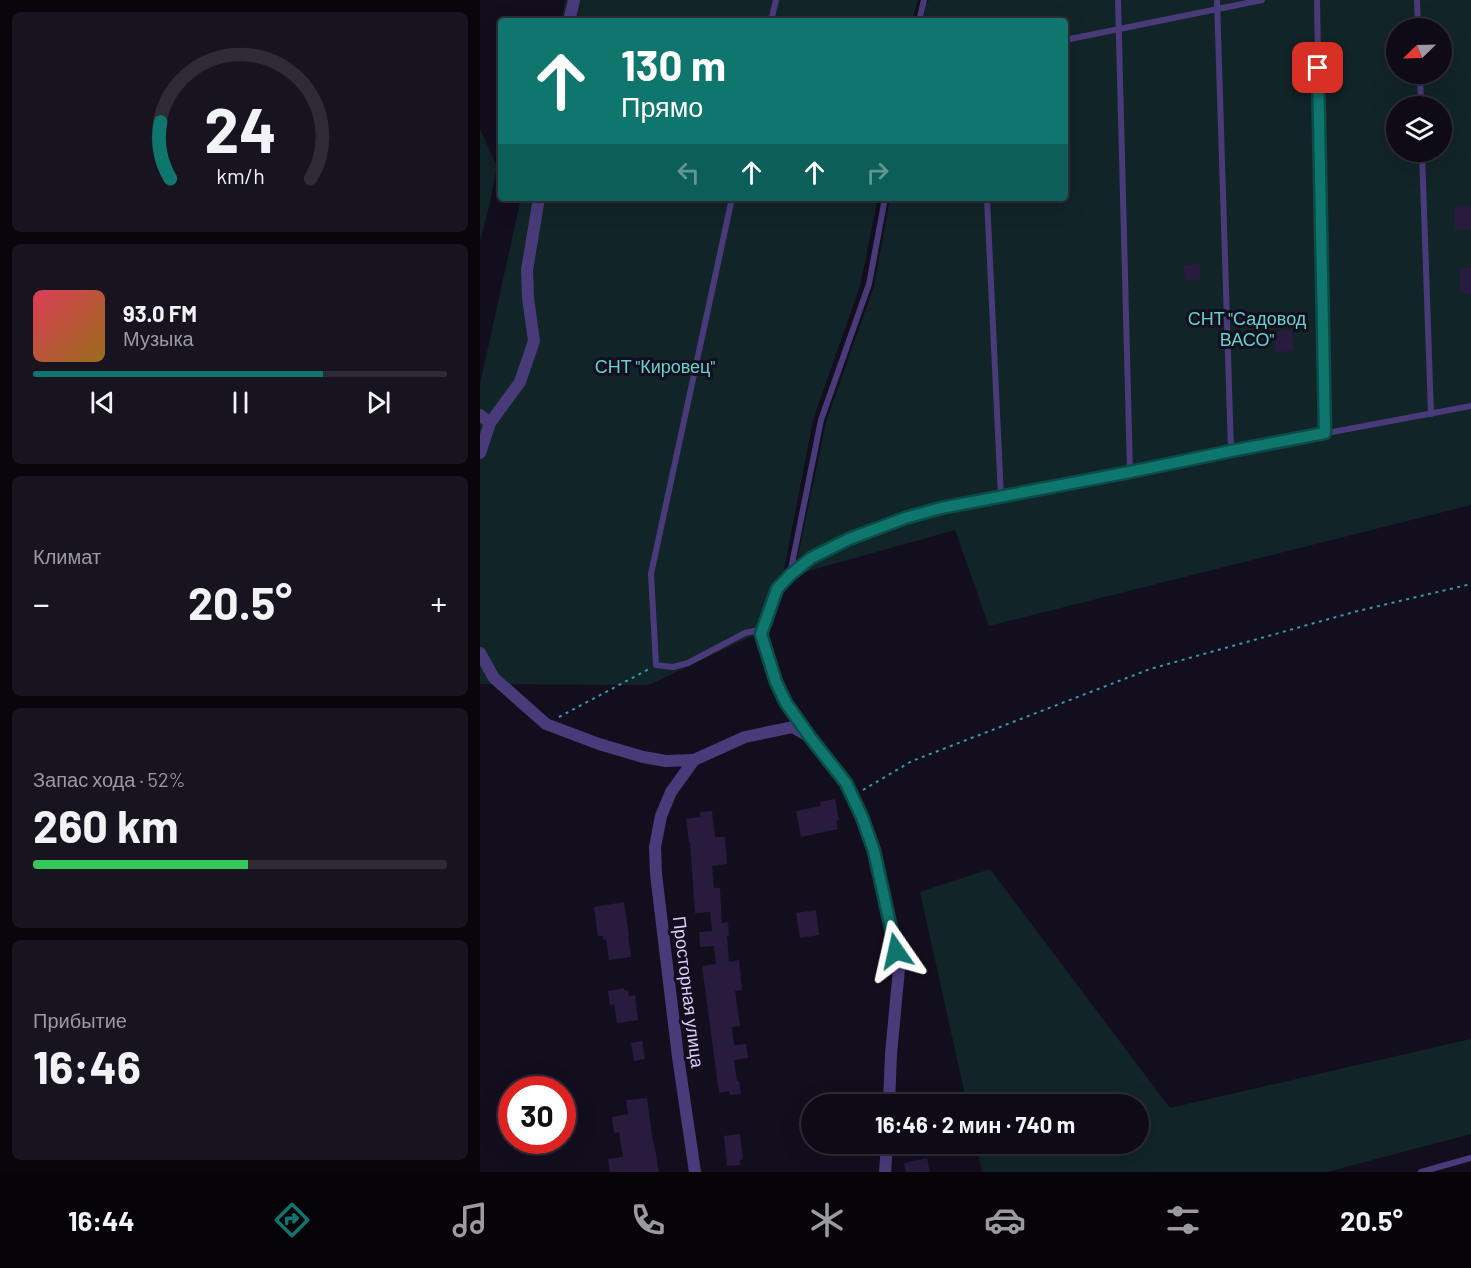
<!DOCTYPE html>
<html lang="ru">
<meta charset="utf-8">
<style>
body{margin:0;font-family:Barlow,sans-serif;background:#17131f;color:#f1f3f6;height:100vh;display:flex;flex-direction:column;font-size:22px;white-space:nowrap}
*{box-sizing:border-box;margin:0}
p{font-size:20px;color:#9b9aa1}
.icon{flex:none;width:33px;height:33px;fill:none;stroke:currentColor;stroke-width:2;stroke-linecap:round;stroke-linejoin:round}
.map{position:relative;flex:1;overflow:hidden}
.details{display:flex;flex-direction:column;gap:12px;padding:12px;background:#08060c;width:480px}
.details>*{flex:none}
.guide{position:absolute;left:18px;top:18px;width:570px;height:183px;border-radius:6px;box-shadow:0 6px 24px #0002,0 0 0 2px #2e2b35;background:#0f766e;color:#fff;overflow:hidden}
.needle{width:39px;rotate:247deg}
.fabs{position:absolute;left:906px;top:18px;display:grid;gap:12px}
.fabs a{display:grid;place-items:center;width:66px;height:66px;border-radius:50%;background:#0e0a16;box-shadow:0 6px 24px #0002,0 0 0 2px #2e2b35;font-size:30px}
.speed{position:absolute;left:18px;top:1076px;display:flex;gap:12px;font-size:30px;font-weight:700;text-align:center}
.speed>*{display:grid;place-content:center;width:78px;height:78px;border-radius:50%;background:#0e0a16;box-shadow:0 6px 24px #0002,0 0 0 2px #2e2b35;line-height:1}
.speed .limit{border:9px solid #d22;background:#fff;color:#111}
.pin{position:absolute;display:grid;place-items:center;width:51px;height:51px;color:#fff;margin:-26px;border-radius:12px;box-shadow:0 3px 9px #0006}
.me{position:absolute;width:66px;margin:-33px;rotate:349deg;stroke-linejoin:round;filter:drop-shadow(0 0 4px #0008)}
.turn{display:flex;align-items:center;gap:21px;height:126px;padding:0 24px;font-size:27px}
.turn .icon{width:78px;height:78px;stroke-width:2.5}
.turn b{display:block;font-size:42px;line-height:51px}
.lanes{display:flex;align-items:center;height:57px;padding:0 24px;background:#0003;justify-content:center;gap:30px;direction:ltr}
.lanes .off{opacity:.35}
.big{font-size:45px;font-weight:700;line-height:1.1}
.details .card{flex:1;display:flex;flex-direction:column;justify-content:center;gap:9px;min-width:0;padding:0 21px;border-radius:9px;background:#17131f}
.details .dial{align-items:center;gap:0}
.dial svg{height:156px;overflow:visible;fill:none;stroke:#2e2b35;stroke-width:7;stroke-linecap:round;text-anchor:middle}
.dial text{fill:#f1f3f6;stroke:none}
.song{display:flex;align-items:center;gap:18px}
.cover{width:72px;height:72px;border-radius:9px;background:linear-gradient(135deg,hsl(350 70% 55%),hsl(40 70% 35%))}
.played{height:6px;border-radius:3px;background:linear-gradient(90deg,#0f766e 70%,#2e2b35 70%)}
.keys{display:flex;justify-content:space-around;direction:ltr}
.heat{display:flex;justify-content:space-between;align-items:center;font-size:33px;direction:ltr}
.charge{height:9px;border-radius:4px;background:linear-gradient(90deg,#34c759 52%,#2e2b35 0)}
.trip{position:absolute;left:321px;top:1094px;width:348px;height:60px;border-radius:30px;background:#0e0a16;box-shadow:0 6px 24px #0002,0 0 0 2px #2e2b35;font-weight:700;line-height:60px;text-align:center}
.dock{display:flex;height:96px;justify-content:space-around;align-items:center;background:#060409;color:#9b9aa1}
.dock .icon{width:42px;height:42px}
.dock .active{color:#0f766e}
.dock b{font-size:27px;color:#f1f3f6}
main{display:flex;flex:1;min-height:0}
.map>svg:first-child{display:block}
.green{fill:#112428;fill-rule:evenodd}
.building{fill:#281b3e}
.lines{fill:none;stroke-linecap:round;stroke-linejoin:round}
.path{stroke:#359ba9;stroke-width:2;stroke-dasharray:3 4.5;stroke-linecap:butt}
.lane{stroke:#493b7a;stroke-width:6}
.street{stroke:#493b7a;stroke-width:12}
.route-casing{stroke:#0a4d48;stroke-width:15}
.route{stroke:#0f766e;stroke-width:10}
.labels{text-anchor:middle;stroke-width:6;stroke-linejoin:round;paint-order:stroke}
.park-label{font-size:18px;fill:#5fd6ce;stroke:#130e1e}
.street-label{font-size:18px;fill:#dccefc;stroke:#130e1e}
</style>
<main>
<section class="details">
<div class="card dial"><svg viewBox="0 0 100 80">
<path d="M14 69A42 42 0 1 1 86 69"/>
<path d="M14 69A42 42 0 0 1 9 40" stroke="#0f766e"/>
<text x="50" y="56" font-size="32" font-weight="700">24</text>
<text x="50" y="72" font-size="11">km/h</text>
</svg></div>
<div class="card">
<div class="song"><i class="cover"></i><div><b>93.0 FM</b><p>Музыка</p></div></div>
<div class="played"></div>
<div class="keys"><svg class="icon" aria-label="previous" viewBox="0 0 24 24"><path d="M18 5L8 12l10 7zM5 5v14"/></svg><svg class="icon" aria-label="pause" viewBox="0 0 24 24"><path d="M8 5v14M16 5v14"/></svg><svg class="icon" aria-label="next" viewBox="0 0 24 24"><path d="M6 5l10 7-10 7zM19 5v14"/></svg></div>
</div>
<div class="card"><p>Климат</p>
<div class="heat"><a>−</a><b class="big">20.5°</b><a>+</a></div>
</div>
<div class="card"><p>Запас хода · 52%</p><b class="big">260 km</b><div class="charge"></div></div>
<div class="card"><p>Прибытие</p><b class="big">16:46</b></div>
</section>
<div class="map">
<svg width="991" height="1172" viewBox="0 0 991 1172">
<rect width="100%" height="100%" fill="#130e1e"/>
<g class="green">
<polygon points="85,0 438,0 432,21 81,21"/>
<path d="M449 0H991V505L509 626 475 530 314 575 346 422 394 286 410 198H585V21H443L446 5ZM916 28H962V74H916ZM916 106H962V152H916Z"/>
<polygon points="0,129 17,166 10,203 0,241"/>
<polygon points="41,198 398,198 380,286 333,420 293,626 169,685 0,684 0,384"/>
<polygon points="510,869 690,1108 991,1039 991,1134 847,1172 502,1172 496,1143 658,1143 658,1104 487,1104 440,892"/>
</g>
<g class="building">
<rect x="975" y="206" width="16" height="23"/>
<polygon points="720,264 721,280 705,281 703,265"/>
<rect x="980" y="268" width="11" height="26"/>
<polygon points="812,330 814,350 795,353 792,332"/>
<polygon points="355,799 359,820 356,821 358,829 321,837 316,811 341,806 340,802"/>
<polygon points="232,811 235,837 245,837 247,864 232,866 234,888 240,888 242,923 248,922 249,936 247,936 249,962 259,960 262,990 255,991 260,1026 252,1027 254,1045 266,1044 268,1058 254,1060 257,1081 259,1081 261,1094 250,1095 249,1091 239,1093 222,966 236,964 234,946 220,947 219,932 232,931 230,912 215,913 210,842 209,842 206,819 220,817 220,812"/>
<polygon points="144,902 149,936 148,936 151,957 129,960 126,939 123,940 123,936 118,936 114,907"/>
<polygon points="336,910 339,935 320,938 316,913"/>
<polygon points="144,988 145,991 148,990 149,996 155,995 158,1020 137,1023 134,1004 130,1005 128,991"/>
<polygon points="162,1041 165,1059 154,1061 151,1043"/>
<polygon points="167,1098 173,1143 174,1143 179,1172 130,1172 128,1159 143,1157 139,1132 134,1133 132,1117 148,1114 146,1100"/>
<polygon points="260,1134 263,1159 260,1160 260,1165 247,1166 244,1136"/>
<polygon points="447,1158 450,1172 426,1172 424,1163"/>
</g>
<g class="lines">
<g class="path">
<polyline points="79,717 169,669"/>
<polyline points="383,790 432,761 670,669 874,612 991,584"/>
</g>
<g class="lane">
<polyline points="638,0 650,472"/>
<polyline points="737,0 751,451"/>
<polyline points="837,0 845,433"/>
<polyline points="937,0 938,28"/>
<polyline points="291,21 296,0"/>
<polyline points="439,21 444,0"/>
<polyline points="585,40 782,0"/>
<polyline points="940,74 941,106"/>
<polyline points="942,152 951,414"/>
<polyline points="252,198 171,574 176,665 193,667 208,663 265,633 274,631 281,634"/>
<polyline points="507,198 521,497"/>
<polyline points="310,574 341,420 389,284 405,198"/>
<polyline points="326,732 307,703 296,682 281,634 297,589 310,575 331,558 369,539 425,518 461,508 650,472 751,451 991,406"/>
<polyline points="941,1172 991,1158"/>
</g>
<g class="street">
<polyline points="89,21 94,0"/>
<polyline points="0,415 10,423 0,453"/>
<polyline points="10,423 40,382 54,341 48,298 47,270 59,198"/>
<polyline points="0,653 14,678 66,724 119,744 163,757 186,761 214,760"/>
<polyline points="215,1172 198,1057 176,874 175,847 181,816 191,792 214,760 265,737 313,727 330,737 366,783 383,817 395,851 419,969 411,1054 409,1104"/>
<polyline points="405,1172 407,1143"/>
</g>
</g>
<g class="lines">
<defs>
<polyline id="route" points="416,951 394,851 382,817 366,783 330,737 306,703 296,682 281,634 297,589 310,575 331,558 369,539 425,518 461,508 650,472 751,451 845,433 838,68"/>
</defs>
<use href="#route" class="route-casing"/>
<use href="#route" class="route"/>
</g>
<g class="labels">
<g class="park-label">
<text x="767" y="325">СНТ "Садовод<tspan x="767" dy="21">ВАСО"</tspan></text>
<text x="175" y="373">СНТ "Кировец"</text>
</g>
<g class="street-label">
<text transform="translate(208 992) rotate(83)" y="6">Просторная улица</text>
</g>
</g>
</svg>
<div class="fabs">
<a><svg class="needle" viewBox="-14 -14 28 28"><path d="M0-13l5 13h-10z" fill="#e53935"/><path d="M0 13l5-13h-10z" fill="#9b9aa1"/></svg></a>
<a><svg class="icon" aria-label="layers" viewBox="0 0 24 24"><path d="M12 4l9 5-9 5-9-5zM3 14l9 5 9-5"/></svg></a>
</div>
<div class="speed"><div class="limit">30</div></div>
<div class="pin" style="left:838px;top:68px;background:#d93025"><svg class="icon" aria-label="arrive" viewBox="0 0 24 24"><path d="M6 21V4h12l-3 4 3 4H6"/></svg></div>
<svg class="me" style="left:416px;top:951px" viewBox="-20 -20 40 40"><path d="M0-17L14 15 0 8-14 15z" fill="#0f766e" stroke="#fff" stroke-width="4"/></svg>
<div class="trip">16:46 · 2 мин · 740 m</div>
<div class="guide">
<div class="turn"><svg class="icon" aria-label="ahead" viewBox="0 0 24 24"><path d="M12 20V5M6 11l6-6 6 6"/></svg><div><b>130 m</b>Прямо</div></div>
<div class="lanes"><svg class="icon off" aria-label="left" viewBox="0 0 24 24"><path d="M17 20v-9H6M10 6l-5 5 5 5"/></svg><svg class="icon" aria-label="ahead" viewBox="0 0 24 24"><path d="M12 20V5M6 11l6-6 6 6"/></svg><svg class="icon" aria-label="ahead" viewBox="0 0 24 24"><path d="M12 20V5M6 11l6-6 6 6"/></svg><svg class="icon off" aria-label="right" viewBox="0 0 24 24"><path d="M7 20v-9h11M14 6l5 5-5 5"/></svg></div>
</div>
</div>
</main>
<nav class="dock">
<b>16:44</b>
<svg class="icon active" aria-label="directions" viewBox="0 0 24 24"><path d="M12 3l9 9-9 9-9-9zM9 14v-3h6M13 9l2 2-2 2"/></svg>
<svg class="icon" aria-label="music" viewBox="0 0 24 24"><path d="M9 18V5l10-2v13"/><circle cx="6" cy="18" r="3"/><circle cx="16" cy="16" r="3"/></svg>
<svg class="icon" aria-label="phone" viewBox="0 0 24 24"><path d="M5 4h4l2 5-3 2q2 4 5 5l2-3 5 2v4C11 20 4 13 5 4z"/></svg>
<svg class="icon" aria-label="climate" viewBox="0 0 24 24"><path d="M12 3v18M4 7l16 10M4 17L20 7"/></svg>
<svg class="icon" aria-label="car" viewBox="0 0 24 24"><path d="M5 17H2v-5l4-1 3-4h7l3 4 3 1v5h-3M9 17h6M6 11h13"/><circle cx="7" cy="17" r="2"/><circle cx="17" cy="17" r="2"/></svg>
<svg class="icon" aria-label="filters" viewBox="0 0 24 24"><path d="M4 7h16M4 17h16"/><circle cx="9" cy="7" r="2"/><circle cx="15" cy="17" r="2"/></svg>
<b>20.5°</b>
</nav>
